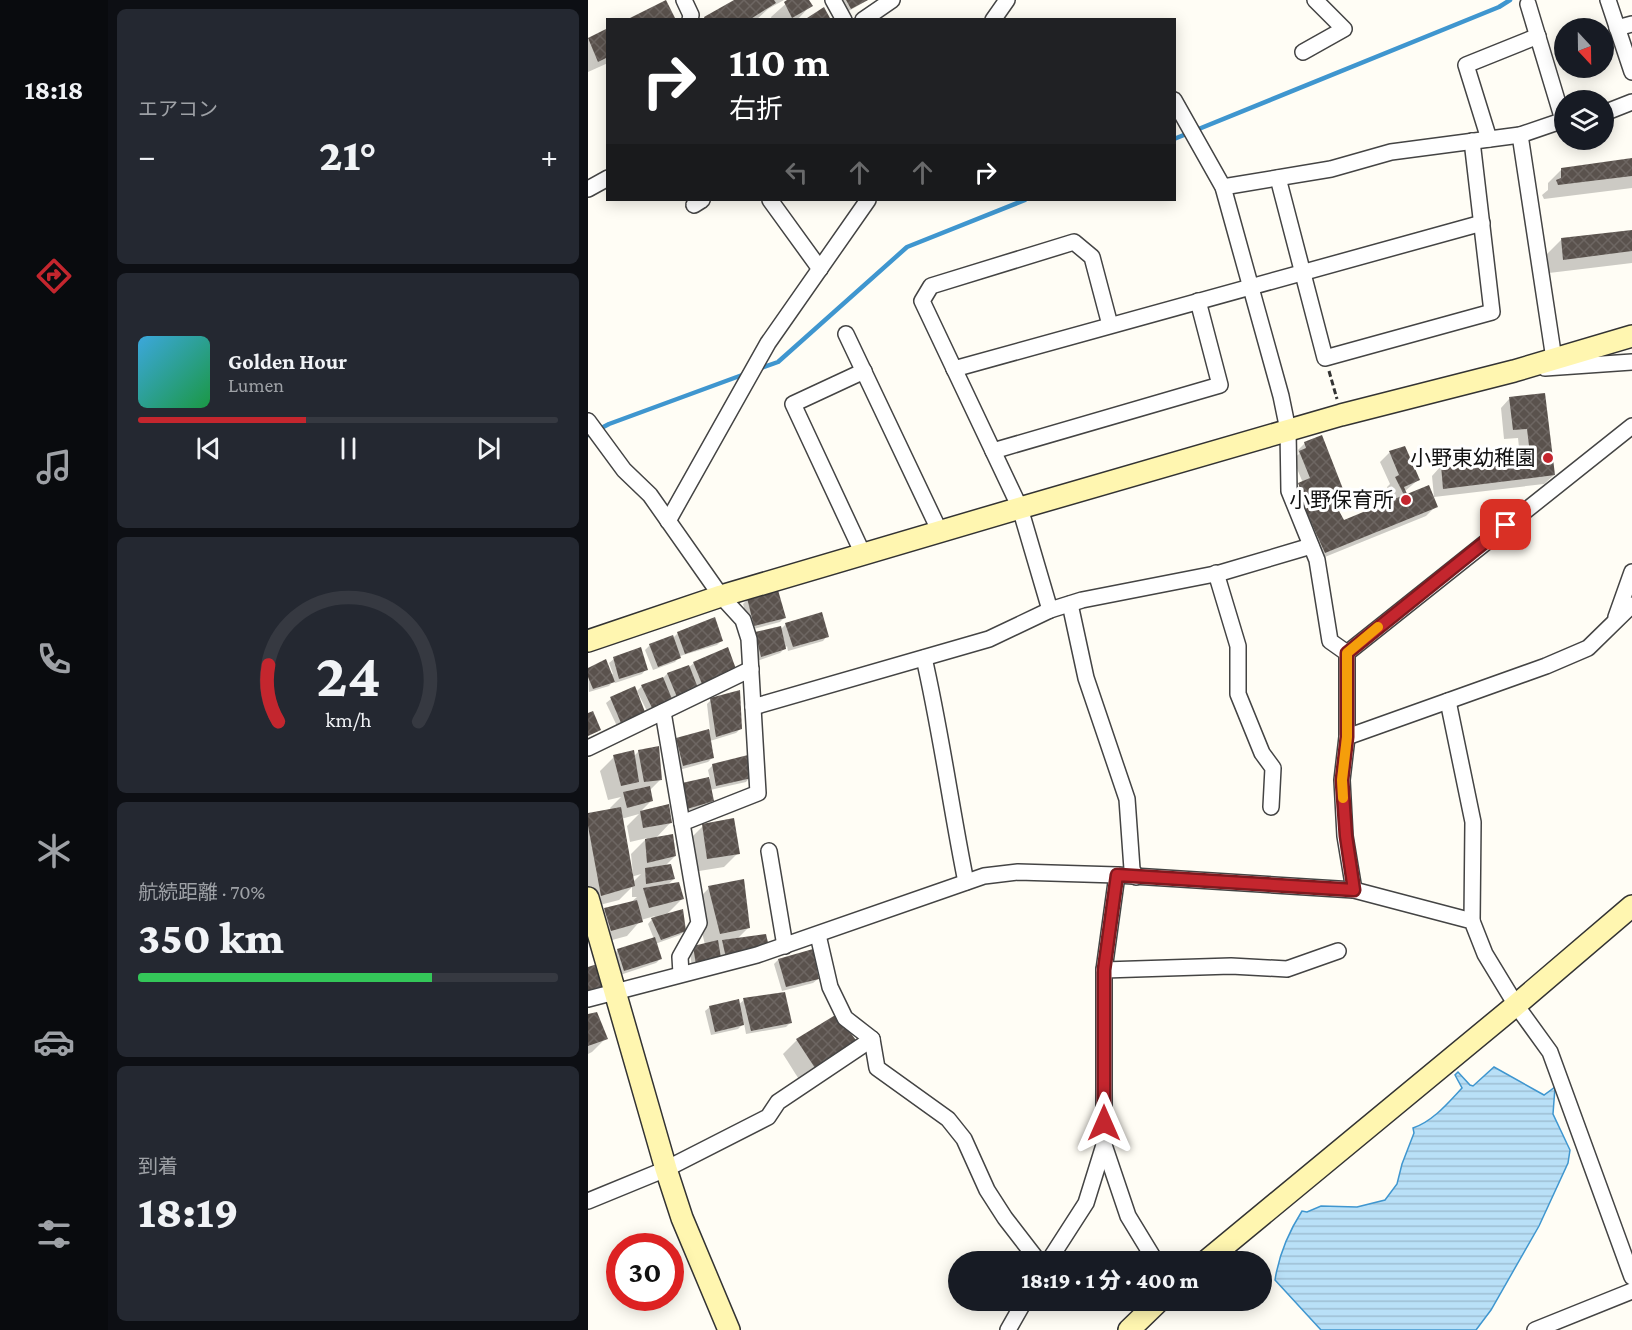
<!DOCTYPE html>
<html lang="ja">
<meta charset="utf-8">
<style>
body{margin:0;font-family:"Crimson Pro","Noto Sans JP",serif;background:#242831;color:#f1f3f6;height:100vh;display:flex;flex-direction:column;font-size:22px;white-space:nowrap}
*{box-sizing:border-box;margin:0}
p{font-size:20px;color:#9ea1a6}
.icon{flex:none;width:33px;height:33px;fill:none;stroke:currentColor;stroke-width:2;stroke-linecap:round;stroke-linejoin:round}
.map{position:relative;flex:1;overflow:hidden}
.sheet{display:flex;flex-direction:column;gap:9px;padding:9px;background:#0d0f14;width:480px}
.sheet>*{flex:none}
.top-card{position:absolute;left:18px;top:18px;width:570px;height:183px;border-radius:0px;box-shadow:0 3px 15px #0003;background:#202124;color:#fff;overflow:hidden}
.needle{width:39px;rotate:158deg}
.fabs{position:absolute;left:966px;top:18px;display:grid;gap:12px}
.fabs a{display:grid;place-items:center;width:60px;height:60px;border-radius:50%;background:#171b24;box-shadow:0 3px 15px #0003;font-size:30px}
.speed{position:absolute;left:18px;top:1233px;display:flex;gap:12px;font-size:30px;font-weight:700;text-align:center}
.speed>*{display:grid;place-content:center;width:78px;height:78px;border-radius:50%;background:#171b24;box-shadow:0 3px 15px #0003;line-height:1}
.speed .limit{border:9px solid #d22;background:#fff;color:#111}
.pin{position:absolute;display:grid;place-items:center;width:51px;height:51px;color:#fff;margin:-26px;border-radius:12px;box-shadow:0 3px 9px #0006}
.me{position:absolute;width:66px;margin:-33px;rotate:0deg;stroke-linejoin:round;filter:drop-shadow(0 0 4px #0008)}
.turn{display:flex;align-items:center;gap:21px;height:126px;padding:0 24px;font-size:27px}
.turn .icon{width:78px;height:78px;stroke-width:2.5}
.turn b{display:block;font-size:42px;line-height:51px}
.lanes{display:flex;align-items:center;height:57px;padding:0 24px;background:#0003;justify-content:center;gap:30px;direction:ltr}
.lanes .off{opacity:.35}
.big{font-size:45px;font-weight:800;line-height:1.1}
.sheet .widget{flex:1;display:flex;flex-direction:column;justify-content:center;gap:9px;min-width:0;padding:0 21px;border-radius:9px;background:#242831}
.sheet .dial{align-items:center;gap:0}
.dial svg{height:156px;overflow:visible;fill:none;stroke:#363941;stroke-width:7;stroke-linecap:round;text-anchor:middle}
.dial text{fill:#f1f3f6;stroke:none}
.song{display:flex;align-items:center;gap:18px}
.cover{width:72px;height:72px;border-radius:9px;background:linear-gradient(135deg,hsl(200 70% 55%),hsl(140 70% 35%))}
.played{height:6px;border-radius:3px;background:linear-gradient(90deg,#c4262e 40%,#363941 40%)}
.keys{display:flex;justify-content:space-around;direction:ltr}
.heat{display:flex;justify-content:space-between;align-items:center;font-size:33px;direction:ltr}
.charge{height:9px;border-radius:4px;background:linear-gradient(90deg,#34c759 70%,#363941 0)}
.trip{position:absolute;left:360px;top:1251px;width:324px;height:60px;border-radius:30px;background:#171b24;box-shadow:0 3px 15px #0003;font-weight:800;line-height:60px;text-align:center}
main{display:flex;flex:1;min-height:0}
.dock{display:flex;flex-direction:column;width:108px;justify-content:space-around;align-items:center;background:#090b0e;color:#9ea1a6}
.dock .icon{width:42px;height:42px}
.dock .current{color:#c4262e}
.dock b{font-size:27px;color:#f1f3f6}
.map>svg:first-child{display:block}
.water{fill:url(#water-rules);stroke:#3f96cf;stroke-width:1.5}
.shadow{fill:#0003;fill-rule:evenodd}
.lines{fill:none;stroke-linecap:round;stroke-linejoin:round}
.stream{stroke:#3f96cf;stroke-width:4.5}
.building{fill:url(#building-cross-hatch)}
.street-casing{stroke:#444;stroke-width:18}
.secondary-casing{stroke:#333;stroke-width:24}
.path{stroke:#333;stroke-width:3;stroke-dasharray:6 3;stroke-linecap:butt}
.street{stroke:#fff;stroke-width:15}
.secondary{stroke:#fff6b0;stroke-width:21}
.route-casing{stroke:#7f191e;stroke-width:15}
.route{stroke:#c4262e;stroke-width:10}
.slow{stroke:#f59e0b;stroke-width:10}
.poi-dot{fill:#c4262e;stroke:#fff;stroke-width:2}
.labels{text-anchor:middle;stroke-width:6;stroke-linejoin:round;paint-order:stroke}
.poi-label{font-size:21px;fill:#111;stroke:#fff;text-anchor:end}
</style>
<main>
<nav class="dock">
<b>18:18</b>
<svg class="icon current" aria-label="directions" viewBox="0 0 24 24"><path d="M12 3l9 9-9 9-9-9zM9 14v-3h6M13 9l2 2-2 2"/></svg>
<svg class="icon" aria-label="music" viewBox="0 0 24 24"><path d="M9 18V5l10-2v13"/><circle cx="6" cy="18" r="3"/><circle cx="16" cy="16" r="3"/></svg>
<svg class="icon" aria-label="phone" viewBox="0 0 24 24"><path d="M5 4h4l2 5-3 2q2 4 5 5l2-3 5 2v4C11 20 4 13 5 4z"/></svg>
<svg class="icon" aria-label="climate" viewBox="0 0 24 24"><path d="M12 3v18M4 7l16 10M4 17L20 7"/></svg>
<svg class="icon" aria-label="car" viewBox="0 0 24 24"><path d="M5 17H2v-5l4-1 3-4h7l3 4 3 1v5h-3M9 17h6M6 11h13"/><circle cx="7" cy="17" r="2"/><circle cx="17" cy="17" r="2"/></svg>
<svg class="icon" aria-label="filters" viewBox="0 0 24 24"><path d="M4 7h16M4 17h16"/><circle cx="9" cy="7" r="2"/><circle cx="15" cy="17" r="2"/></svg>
</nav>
<section class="sheet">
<div class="widget"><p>エアコン</p>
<div class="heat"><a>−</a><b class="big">21°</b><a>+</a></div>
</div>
<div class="widget">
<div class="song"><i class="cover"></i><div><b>Golden Hour</b><p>Lumen</p></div></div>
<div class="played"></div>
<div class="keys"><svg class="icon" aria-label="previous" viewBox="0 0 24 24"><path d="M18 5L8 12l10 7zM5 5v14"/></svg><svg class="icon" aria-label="pause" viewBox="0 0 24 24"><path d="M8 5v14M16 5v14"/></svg><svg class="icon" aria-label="next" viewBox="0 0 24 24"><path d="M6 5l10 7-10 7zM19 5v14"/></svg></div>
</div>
<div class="widget dial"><svg viewBox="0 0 100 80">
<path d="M14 69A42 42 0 1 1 86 69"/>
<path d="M14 69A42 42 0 0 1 9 40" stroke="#c4262e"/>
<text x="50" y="56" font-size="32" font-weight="700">24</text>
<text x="50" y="72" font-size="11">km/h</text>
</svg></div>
<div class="widget"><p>航続距離 · 70%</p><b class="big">350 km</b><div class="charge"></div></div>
<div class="widget"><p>到着</p><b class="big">18:19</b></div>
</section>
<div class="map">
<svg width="1044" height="1330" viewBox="0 0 1044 1330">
<defs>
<pattern id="water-rules" width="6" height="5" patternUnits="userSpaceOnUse" patternTransform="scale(1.5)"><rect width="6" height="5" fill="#b9e0f7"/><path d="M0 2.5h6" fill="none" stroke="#9ebfd3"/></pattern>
<pattern id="building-cross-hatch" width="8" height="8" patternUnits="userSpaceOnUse" patternTransform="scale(1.5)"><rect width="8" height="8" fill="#5a524d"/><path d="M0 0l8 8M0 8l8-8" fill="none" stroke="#6d6662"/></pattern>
</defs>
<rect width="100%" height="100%" fill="#fffdf5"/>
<path class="water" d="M906 1067 956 1095 967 1087 965 1114 982 1150 980 1163 951 1226 903 1310 888 1330H733L687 1280C691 1254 700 1233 714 1211L719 1212 733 1206 769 1207 797 1200 809 1184 814 1164 826 1133 825 1128C845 1121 859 1104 874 1088L867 1075 870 1072 882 1085 885 1086Z"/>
<g class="shadow">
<polygon points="150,0 196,0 180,9 168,20 116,20"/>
<polygon points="202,0 219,0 223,5 209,20 184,20 183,17"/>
<polygon points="252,0 280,0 259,12"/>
<polygon points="20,30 20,63 0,72 0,40"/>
<polygon points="1044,160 1044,188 956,199 954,195 960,190 960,183 974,169"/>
<polygon points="1044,231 1044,263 961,273 959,254 973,240"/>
<polygon points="922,398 966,475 956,484 846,497 844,476 853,466 932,457 930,438 916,439 913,408"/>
<polygon points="717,443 754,488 747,495 711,509 704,492 715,483 705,459 711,454 710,450"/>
<polygon points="816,448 830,480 817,491 818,496 848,506 838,516 727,561 708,519 718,510 756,522 805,501 799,487 802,484 792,462 801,453"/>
<polygon points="160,599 196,618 192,622 162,630 155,604"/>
<polygon points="198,624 239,636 235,641 200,651 199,646 192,653 169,661 164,638 168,633 192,630"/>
<polygon points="90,633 133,641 129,645 92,656 87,662 65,670 57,650 62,645 85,638"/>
<polygon points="26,659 58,669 54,674 27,683 26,680 21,686 1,692 0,669 25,674 21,663"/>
<polygon points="106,663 146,669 60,713 49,691 54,686 75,678 79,674 100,668"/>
<polygon points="46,688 55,711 51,716 29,726 18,703 23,699"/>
<polygon points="123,700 153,728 148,733 122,741 125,757 120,762 91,770 84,744 89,739 122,730 119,704"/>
<path d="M51 751 73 779 62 790 63 801 52 812 80 806 83 822 67 839 87 856 76 867 86 879 79 885 94 899 77 916 97 930 92 935 67 944 73 958 68 963 32 975 25 955 30 950 66 939 60 924 67 916 53 920 39 936 9 944 3 923 17 909 42 903 49 897H44V887L31 900 0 908V815L23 811 22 808 33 797 20 800 12 771 26 757H45ZM51 814 39 826 42 842 59 838 43 854 45 874H43L33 819ZM53 874 44 883 43 877Z"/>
<polygon points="125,765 162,777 158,782 122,790 124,801 120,805 95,812 94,784 122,779 120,770"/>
<polygon points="115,826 150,853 136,867 105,872 101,840"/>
<polygon points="121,888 161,927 148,940 134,961 133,956 127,962 104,968 102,952 106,948 117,945 107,902"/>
<polygon points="190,960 230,979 225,983 194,991 186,964"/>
<polygon points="156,1000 202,1023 198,1027 158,1034 156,1023 150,1029 123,1035 117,1011 122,1007 150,1005"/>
<polygon points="0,1015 18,1038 4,1052 0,1054"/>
<polygon points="209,1040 254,1056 212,1081 195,1054"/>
</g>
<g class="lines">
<g class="stream">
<polyline points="586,139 911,7 922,0"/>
<polyline points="170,369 190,362 319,247 437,200"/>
<polyline points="0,435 21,424 157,374"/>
</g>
</g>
<g class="building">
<polygon points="78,0 88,20 38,20"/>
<polygon points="146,0 186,0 188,3 161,20 117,20 116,17"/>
<polygon points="199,0 221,0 225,6 204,18 196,2"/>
<polygon points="258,0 280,0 263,9"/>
<polygon points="236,7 243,20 216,20"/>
<polygon points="20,28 20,57 10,62 0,38"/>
<polygon points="1044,158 1044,176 970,185 968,180 973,178 973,168"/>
<polygon points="1044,230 1044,251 975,260 973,238"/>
<polygon points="957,393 967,475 855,489 853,465 942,454 939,429 925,430 921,397"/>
<polygon points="734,435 755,489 718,504 710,483 722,478 711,451 718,448 716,442"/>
<polygon points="817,446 832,480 816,487 819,494 841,485 850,507 737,553 717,509 744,498 756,520 816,495 807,477 811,475 801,451"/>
<polygon points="190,590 198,618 166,626 159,598"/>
<polygon points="234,612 241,637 205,647 197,623"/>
<polygon points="127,617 135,641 97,654 89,632"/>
<polygon points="193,626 198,649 173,657 167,632"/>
<polygon points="85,635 93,658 70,667 61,644"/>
<polygon points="53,647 60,670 31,679 25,657"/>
<polygon points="140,647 148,669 114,684 105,662"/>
<polygon points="18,659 27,682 5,689 0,677 0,668"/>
<polygon points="101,665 110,688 89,697 79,673"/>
<polygon points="75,677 84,699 65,710 53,685"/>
<polygon points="47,686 57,712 33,723 22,697"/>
<polygon points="152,690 154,729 128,737 122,698"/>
<polygon points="5,711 13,730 0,736 0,713"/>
<polygon points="121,729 126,758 95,766 88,738"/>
<polygon points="71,746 74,780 56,782 50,750"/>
<polygon points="46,750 51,782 33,786 25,755"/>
<polygon points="160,755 164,778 128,786 124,764"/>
<polygon points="121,777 126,801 99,809 94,783"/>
<polygon points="62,786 65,801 39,808 35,792"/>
<polygon points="81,804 84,823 55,828 52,811"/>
<polygon points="33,807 47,886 13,896 0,826 0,813"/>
<polygon points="146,818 152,854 119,859 114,824"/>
<polygon points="85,834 88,856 59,863 57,839"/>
<polygon points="83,864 87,879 58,884 57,868"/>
<polygon points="156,879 162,928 132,934 120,886"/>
<polygon points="91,882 96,899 61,908 55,888"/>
<polygon points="49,900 55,922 23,931 16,908"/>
<polygon points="95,909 98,931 73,940 63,918"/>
<polygon points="178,934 181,947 138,958 134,940"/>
<polygon points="67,937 74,959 36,971 29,949"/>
<polygon points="130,940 133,958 108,965 105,946"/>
<polygon points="225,949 231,979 198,987 190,959"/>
<polygon points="9,964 15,987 0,991 0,967"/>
<polygon points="197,992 204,1023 163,1031 155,998"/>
<polygon points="151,999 156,1025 127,1032 121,1006"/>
<polygon points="9,1012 20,1039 0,1046 0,1014"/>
<polygon points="249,1014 270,1043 227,1068 208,1039"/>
</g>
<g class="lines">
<defs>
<g id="street">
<polyline points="96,0 103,15 102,20"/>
<polyline points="245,0 256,20"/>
<polyline points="1020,0 1044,72"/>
<polyline points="940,4 975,120"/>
<polyline points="275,20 304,0"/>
<polyline points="405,20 419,0"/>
<polyline points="1029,28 1044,24"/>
<polyline points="715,52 756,29 727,0"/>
<polyline points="586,100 635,187 693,396 700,430 701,491 729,560 742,641 759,653"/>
<polyline points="1016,113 1044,102"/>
<polyline points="932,135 966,359"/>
<polyline points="901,139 878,65 950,36"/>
<polyline points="690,178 737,358 904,312 884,141"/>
<polyline points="635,187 743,169 803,152 932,135 976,120"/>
<polyline points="0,189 20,178"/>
<polyline points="182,200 232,269"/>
<polyline points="106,205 114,200"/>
<polyline points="258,334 352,532"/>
<polyline points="957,368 1044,362"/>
<polyline points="366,369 894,223"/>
<polyline points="0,421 36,470 62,495 133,596 155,620 161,639 170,793 94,823"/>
<polyline points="405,451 632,385 610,301"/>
<polyline points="80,521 180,343 280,200"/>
<polyline points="275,554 205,404 276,371"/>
<polyline points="628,573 650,646 650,694 674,753 685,768 683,807"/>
<polyline points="482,604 498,678 539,799 544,869 548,877"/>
<polyline points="462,610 432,508 334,301 343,286 486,242 504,257 522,325"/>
<polyline points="1028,617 1044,572"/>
<path d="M336 658C353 732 363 808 378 882"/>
<polyline points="860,701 885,822 884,921"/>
<polyline points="165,707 401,639 462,610 494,600 632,573 723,546"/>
<polyline points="75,712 111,923 92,957 93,974"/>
<polyline points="759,737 958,666 1000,648 1044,605"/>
<polyline points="0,748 163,669"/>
<polyline points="181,851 197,946"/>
<polyline points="766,890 757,836 754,780 759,737 759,653 1044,426"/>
<polyline points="230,935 242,987 257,1018 284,1039 289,1068 360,1119 376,1139 399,1190 417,1218 451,1262"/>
<polyline points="516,970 643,966 699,969 750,951"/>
<polyline points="0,999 169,955 396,876 430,872 529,875 766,890 884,921 897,954 928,1005 962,1052 1044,1277"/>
<polyline points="516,1145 540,1216 568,1262"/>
<polyline points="0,1201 78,1169 180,1117 190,1102 284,1039"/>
<polyline points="460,1262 498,1203 516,1145 516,970 529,875"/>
<polyline points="420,1330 437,1300"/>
<polyline points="947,1330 1044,1291"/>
</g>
<g id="secondary">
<polyline points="0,641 133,596 432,508 753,415 926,371 1044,336"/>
<polyline points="0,898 78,1169 94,1218 141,1330"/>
<polyline points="617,1262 928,1005 1044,906"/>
<polyline points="541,1330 572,1300"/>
</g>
</defs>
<use href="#street" class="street-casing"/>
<use href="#secondary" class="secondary-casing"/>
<polyline class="path" points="741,371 749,399"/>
<use href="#street" class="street"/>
<use href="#secondary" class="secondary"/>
</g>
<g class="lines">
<defs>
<polyline id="route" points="516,1123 516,970 529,875 766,890 758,836 754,780 759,737 759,653 918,525"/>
</defs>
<use href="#route" class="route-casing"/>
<use href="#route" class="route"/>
<polyline class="slow" points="755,798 754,780 759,737 759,653 790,627"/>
</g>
<g class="poi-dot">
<circle cx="960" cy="458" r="6"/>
<circle cx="818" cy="500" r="6"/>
</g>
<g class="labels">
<g class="poi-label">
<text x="948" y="465">小野東幼稚園</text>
<text x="806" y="507">小野保育所</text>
</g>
</g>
</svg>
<div class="fabs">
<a><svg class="needle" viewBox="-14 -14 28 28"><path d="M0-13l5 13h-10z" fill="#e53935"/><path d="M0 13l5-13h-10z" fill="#9ea1a6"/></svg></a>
<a><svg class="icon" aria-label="layers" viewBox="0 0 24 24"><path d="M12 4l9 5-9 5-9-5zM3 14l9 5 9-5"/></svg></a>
</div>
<div class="speed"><div class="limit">30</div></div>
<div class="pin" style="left:918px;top:525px;background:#d93025"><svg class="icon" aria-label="arrive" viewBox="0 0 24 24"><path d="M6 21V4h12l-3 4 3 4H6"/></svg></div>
<svg class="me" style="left:516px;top:1123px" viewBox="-20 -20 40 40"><path d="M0-17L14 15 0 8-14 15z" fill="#c4262e" stroke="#fff" stroke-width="4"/></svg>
<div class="trip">18:19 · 1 分 · 400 m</div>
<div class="top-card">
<div class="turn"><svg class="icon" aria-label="right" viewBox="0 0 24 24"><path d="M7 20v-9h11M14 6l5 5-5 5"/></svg><div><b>110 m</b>右折</div></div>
<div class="lanes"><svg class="icon off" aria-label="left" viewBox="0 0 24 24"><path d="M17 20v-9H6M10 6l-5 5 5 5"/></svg><svg class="icon off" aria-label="ahead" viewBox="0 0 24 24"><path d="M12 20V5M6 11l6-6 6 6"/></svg><svg class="icon off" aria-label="ahead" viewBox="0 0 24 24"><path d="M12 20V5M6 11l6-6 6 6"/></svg><svg class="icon" aria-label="right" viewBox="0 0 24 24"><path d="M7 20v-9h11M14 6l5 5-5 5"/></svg></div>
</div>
</div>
</main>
